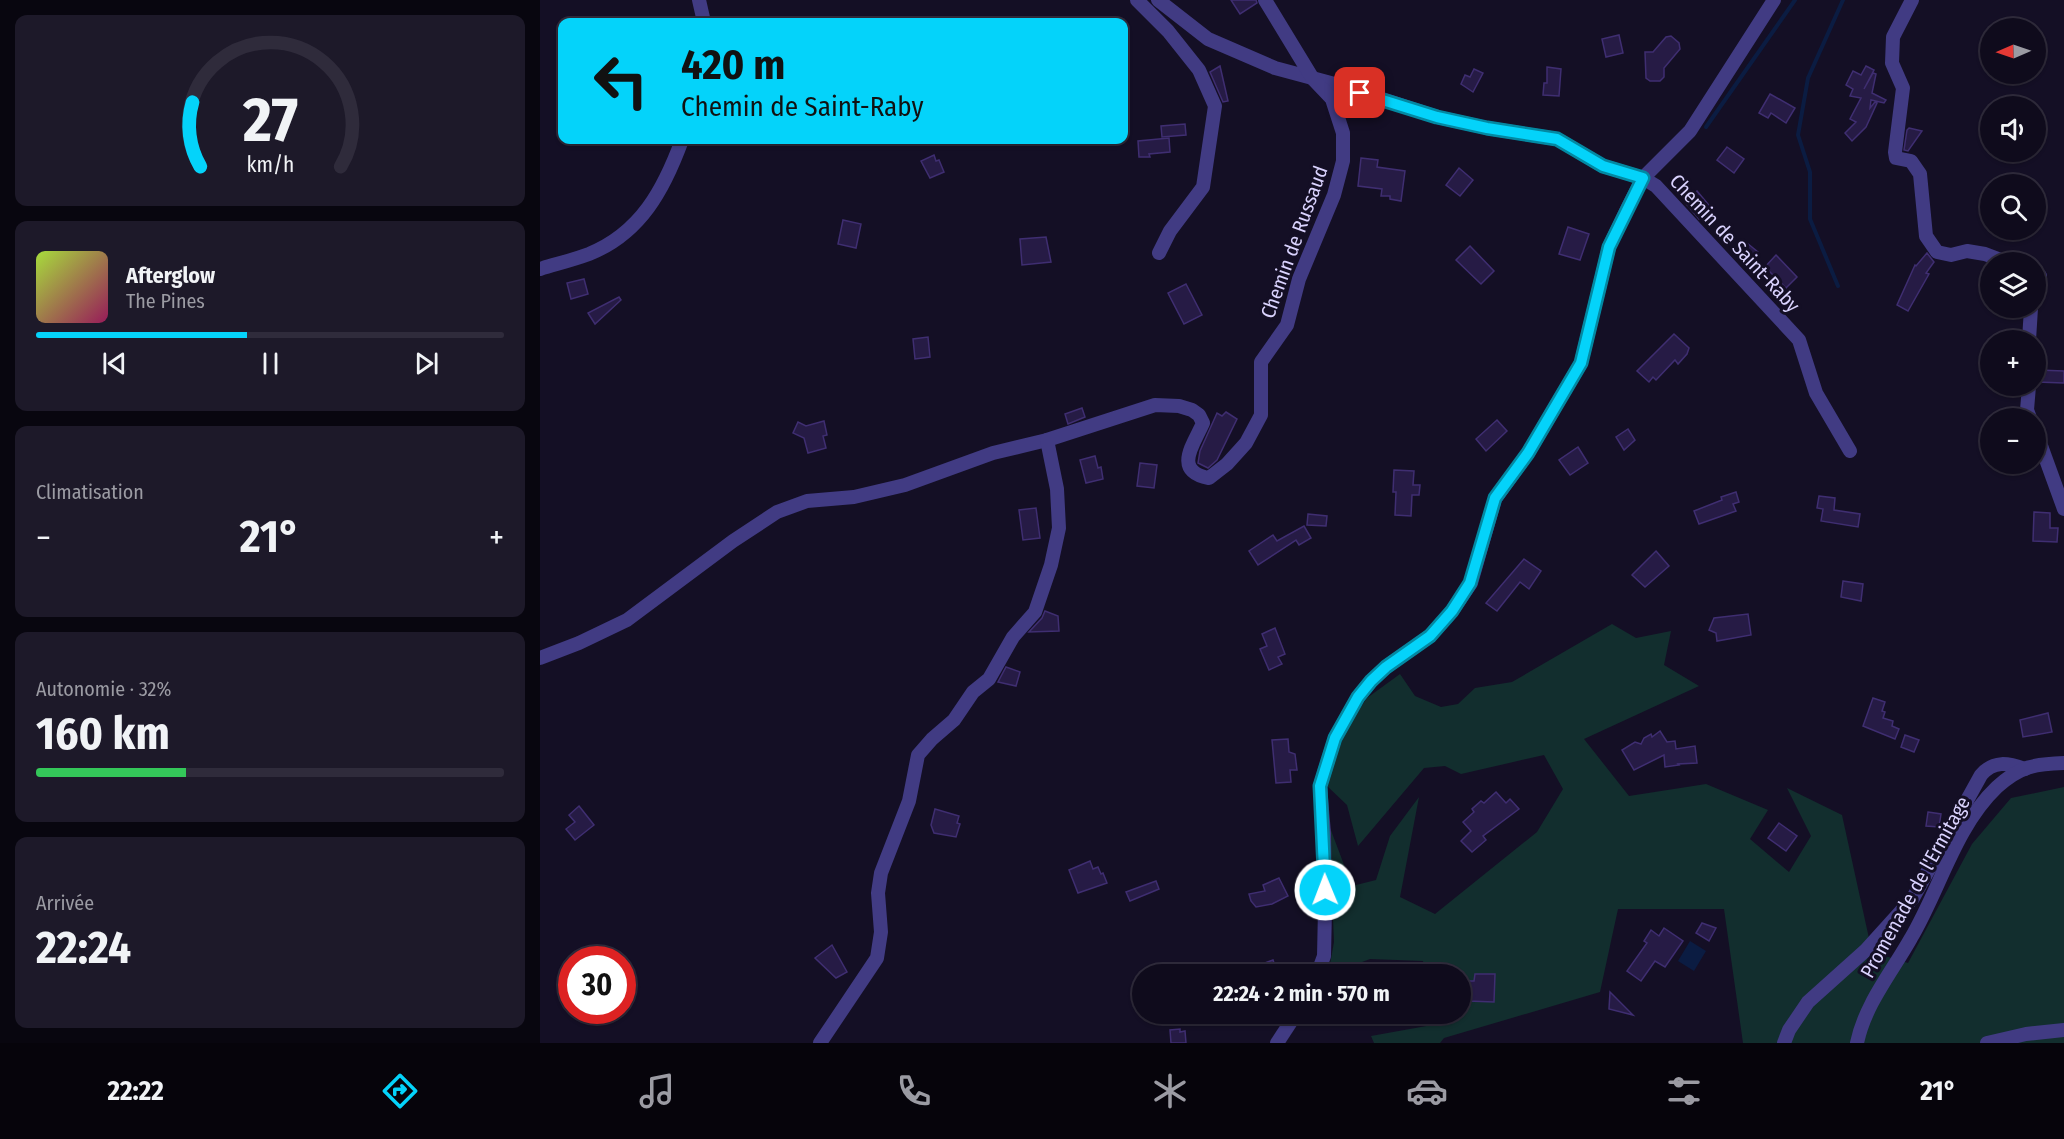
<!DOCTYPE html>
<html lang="fr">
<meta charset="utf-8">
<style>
body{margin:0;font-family:"Fira Sans Condensed",sans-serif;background:#1d1929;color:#f1f3f6;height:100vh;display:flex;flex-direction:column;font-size:22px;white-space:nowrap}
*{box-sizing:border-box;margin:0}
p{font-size:20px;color:#9b9ba3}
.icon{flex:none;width:33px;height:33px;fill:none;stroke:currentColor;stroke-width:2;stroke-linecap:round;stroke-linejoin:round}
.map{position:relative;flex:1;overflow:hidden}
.drawer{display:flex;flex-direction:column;gap:15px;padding:15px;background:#08060f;width:540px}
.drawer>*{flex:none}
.hud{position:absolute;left:18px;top:18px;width:570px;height:126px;border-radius:12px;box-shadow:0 2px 4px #0004,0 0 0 2px #2f2b3b;background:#04d3fa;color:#111;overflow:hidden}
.needle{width:39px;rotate:268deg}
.controls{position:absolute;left:1440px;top:18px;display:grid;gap:12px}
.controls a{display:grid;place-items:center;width:66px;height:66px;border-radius:50%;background:#0f0b1c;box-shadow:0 2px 4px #0004,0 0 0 2px #2f2b3b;font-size:30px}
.speed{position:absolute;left:18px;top:946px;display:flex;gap:12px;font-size:30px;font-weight:700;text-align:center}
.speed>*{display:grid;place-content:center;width:78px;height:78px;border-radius:50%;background:#0f0b1c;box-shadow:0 2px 4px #0004,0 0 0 2px #2f2b3b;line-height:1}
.speed .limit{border:9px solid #d22;background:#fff;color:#111}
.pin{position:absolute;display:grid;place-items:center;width:51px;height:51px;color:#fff;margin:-26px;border-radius:12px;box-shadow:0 3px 9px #0006}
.me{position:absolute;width:66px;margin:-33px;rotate:359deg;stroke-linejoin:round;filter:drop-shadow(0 0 4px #0008)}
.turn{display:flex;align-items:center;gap:21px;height:126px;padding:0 24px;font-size:27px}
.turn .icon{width:78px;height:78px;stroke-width:2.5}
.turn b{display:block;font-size:42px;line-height:51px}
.big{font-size:45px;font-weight:700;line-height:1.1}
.drawer .tile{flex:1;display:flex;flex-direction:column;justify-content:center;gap:9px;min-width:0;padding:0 21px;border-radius:12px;background:#1d1929}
.drawer .dial{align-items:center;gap:0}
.dial svg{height:156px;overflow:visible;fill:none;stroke:#2f2b3b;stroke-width:7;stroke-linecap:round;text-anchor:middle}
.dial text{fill:#f1f3f6;stroke:none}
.song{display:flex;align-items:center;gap:18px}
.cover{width:72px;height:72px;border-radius:9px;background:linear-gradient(135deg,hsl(80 70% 55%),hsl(330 70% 35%))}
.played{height:6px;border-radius:3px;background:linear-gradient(90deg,#04d3fa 45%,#2f2b3b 45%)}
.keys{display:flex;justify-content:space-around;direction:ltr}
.heat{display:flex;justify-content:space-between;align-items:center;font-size:33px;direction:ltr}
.charge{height:9px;border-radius:4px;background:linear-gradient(90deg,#34c759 32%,#2f2b3b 0)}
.trip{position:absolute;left:592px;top:964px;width:339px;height:60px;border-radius:30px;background:#0f0b1c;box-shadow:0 2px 4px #0004,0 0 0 2px #2f2b3b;font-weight:700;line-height:60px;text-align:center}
.dock{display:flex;height:96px;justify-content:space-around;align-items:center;background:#06040b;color:#9b9ba3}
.dock .icon{width:42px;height:42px}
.dock .active{color:#04d3fa}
.dock b{font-size:27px;color:#f1f3f6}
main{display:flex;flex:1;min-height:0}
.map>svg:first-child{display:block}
.green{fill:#122e2e}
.water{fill:#0b1c42}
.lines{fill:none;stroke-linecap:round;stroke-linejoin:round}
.stream{stroke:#0b1c42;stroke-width:4}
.building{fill:#261b45;stroke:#3f2e71;stroke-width:1.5}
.minor{stroke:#413b83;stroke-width:14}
.route-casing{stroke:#0389a2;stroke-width:15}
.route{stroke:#04d3fa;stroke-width:10}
.labels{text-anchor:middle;stroke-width:6;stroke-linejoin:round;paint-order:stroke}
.street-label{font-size:20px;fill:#dad3fe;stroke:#140f25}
</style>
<main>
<section class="drawer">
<div class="tile dial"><svg viewBox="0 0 100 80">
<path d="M14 69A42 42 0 1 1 86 69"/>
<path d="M14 69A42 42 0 0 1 10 36" stroke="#04d3fa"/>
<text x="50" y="56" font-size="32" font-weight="700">27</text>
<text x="50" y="72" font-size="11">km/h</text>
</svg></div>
<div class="tile">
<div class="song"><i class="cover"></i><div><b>Afterglow</b><p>The Pines</p></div></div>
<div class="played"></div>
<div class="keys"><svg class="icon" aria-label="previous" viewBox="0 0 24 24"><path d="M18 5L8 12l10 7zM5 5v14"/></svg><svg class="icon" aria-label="pause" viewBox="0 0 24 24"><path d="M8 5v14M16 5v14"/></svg><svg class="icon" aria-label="next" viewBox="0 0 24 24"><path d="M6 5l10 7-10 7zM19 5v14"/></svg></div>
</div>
<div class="tile"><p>Climatisation</p>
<div class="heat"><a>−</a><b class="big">21°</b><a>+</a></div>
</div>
<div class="tile"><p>Autonomie · 32%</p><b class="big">160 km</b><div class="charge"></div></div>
<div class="tile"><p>Arrivée</p><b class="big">22:24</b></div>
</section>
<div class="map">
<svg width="1524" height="1043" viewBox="0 0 1524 1043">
<rect width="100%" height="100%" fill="#140f25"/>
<polygon class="green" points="1072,624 1096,638 1131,631 1124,665 1159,686 1044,739 1089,796 1166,784 1228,810 1210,839 1249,872 1271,836 1247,788 1302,815 1332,952 1368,963 1432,844 1471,798 1524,787 1524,1043 1203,1043 1184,909 1078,909 1060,992 904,1038 900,1043 834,1043 831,1036 892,1025 891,1014 921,1014 921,975 885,975 883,961 830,959 788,975 794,942 789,825 812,886 836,880 850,836 879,797 860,897 895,914 997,832 1023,789 1004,755 921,774 905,766 884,768 818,846 807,805 786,785 807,727 827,698 860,674 875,696 901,707 918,704 935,688 972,682"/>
<polygon class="water" points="1150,941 1166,951 1154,971 1138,961"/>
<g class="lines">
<g class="stream">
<polyline points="1166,127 1255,0"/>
<polyline points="1298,286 1270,219 1270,172 1258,135 1268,78 1303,0"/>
</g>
</g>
<g class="building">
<polygon points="691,0 716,0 717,3 700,14"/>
<polygon points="1079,35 1083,53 1066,57 1062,39"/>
<polygon points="1131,36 1139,43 1140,49 1124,68 1124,77 1120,81 1110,81 1106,78 1105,52 1113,52 1126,37"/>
<polygon points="680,66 688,101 683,102 670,72"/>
<polygon points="1326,66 1334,70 1324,89 1333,73 1336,74 1332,93 1346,100 1344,103 1331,100 1330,108 1335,102 1337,103 1326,127 1312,141 1305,133 1316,122 1310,119 1321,98 1310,96 1313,89 1306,85 1313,71 1321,75"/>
<polygon points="1007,67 1021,69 1019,96 1003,95 1004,83 1007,83"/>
<polygon points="934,69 943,73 933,92 921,84 925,75 930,77"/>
<polygon points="1230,94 1255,108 1246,123 1231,113 1228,118 1219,113"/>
<polygon points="645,124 646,135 622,137 621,126"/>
<polygon points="1369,128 1382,131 1368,151 1364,150 1367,130"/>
<polygon points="629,138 630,152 609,154 610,157 599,157 598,141"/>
<polygon points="1187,147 1204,159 1194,173 1177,160"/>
<polygon points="394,155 396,161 399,160 404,172 390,178 381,161"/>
<polygon points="821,158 838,160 837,167 865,171 861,201 850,199 850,196 841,196 842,189 818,186"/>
<polygon points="919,168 933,180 920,196 906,185"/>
<polygon points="1157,191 1172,209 1159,219 1144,201"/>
<polygon points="303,220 321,224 316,248 298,244"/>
<polygon points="1028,227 1049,234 1040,260 1019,254"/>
<polygon points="506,237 511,262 482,265 480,239"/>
<polygon points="1207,243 1218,252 1207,264 1196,254"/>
<polygon points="930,246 954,271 941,284 916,260"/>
<polygon points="1387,253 1394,262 1386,273 1389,274 1368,311 1357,305 1375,265 1376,266"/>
<polygon points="1236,255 1257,277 1246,288 1225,267"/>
<polygon points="44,279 48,294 31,299 27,283"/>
<polygon points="646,284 662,315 644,324 628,293"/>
<polygon points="79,297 81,300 55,324 48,313"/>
<polygon points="1134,334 1149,348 1147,354 1138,364 1135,360 1116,380 1113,377 1109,382 1097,371"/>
<polygon points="388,337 390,357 375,359 373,339"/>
<polygon points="1498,370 1524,371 1524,383 1497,382"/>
<polygon points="542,408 545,417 528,424 525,414"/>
<polygon points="686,412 697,419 677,460 668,468 658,463 660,451 677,413 682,416"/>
<polygon points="957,420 967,431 946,451 936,439"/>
<polygon points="284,421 287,435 283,436 286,448 268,453 264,438 253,433 258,422 266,426"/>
<polygon points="1088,429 1095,440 1084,450 1076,437"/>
<polygon points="1038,447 1048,463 1030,475 1019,460"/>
<polygon points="555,456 558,468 561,467 563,479 546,483 540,460"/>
<polygon points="600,463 617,465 614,488 597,486"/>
<polygon points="854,470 874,471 873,485 880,485 879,495 872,495 871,516 855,515 856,492 853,492"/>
<polygon points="1196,492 1199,502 1193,504 1196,511 1159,524 1154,511 1182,500 1181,497"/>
<polygon points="1279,496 1295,498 1294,510 1320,514 1318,527 1281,521 1283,509 1277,508"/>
<polygon points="496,508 500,538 483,540 479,510"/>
<polygon points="1494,512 1510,513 1510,528 1518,528 1517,542 1493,541"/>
<polygon points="768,514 787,516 786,526 767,525"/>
<polygon points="764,526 771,538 759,545 756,540 718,565 709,551 733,535 737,541"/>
<polygon points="1116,551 1129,566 1105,587 1092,575"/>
<polygon points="984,559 1001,571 989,589 980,582 957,611 946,603"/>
<polygon points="1303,581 1323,584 1321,601 1301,597"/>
<polygon points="505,611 518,616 519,631 489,632 502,618"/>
<polygon points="1208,614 1211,635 1177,641 1176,633 1169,630 1174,618"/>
<polygon points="735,628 745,654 738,657 742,664 729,670 720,649 727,646 722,634"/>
<polygon points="466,667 480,672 476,686 458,682"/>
<polygon points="1333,698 1345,702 1342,711 1345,712 1343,718 1353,721 1352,726 1359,729 1355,739 1323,726"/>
<polygon points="1508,713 1512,732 1483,737 1480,720"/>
<polygon points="1120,731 1127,742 1135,741 1136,749 1155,746 1157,763 1138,764 1139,765 1125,767 1124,755 1094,770 1082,750 1095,742 1101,744 1104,738 1111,734 1112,737"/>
<polygon points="1365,735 1379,740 1374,752 1361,747"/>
<polygon points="748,739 749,752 755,754 757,770 750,770 751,782 736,783 732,740"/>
<polygon points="956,792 966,803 970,799 979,809 943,836 946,840 932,852 921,841 931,831 923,822 934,812 932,809 941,801 944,803"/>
<polygon points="39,806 54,825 35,840 26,829 35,822 29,815"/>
<polygon points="395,809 419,816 417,823 420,824 416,837 394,833 391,825"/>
<polygon points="1388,812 1401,814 1399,827 1386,826"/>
<polygon points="1239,823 1257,836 1246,851 1228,838"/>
<polygon points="550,861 553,869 558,867 561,874 563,873 567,883 538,893 529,870"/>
<polygon points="739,878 748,896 732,904 716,907 711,901 709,894 725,891 723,885"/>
<polygon points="616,881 619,889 590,901 586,892"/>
<polygon points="1162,923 1176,928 1169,941 1156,933"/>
<polygon points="1124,928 1143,941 1125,967 1115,961 1101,981 1087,971 1107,943 1104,941 1111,930 1119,936"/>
<polygon points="292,945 307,972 296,978 275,958"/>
<polygon points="733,960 738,975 695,975 695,974"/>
<polygon points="935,974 955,974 954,1002 928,1001 928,981 934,981"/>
<polygon points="1070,992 1093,1015 1069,1009"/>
<polygon points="640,1029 640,1032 645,1031 646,1043 631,1043 630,1030"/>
</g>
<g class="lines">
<g class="minor">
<polyline points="159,0 164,22"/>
<polyline points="597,0 628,31 659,70 675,106 663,187 630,231 619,253"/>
<polyline points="618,0 668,39 735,68 802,86 897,117 947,128 1017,139 1063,166 1103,178 1116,186 1259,340 1276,393 1310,451"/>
<polyline points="1372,0 1353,37 1352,63 1363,88 1355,152 1356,158 1371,161 1380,174 1386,236 1397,252 1411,255 1427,251 1445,254 1466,262"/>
<path d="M0 269C16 264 33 260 49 254 101 233 124 189 142 140"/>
<polyline points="1496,274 1500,276 1496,286"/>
<polyline points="1489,340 1491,308"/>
<polyline points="1489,386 1487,410 1490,418"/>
<polyline points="1496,432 1524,509"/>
<polyline points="0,658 39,643 87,620 193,541 237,512 267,501 314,497 365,485 453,453 507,440"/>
<polyline points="777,975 784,956 785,909 784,833 780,786 795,738 818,697 831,681 846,667 890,636 912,611 931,583 955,499 988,453 1041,363 1069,247 1088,207 1103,178 1150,131 1234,0"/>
<path d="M280 1043 337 958 341 932 338 893 341 873 369 801 378 755 392 739 414 720 433 692 449 679 473 637 495 612 511 565 519 528 517 489 507 440 615 405 639 406 652 410 659 415 663 423C654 444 632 471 669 478L687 464 706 443 721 415V362L747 325 759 279 794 195 803 161V133L792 99 773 79 725 0"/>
<polyline points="737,1043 756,1014"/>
<path d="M1244 1043 1249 1030 1268 1002 1326 950 1373 898 1441 775C1454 760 1468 763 1485 769"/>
<path d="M1317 1043C1325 1004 1352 972 1371 938 1400 889 1415 827 1457 787 1480 766 1495 764 1524 763"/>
<polyline points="1447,1043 1486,1034 1524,1030"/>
</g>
</g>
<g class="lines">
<defs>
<polyline id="route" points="785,890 780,786 795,738 818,697 831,681 846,667 890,636 912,611 930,583 955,498 988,453 1041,363 1069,247 1103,178 1063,166 1017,139 947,128 897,117 820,93"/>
</defs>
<use href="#route" class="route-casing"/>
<use href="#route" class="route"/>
</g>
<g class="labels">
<g class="street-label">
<text transform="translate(754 242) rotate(-70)" y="7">Chemin de Russaud</text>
<text transform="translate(1195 243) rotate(47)" y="7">Chemin de Saint-Raby</text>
<text transform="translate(1375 887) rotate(-61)" y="7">Promenade de l'Ermitage</text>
</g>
</g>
</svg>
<div class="controls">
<a><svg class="needle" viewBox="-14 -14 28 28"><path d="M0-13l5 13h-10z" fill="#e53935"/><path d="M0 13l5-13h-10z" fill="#9b9ba3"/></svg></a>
<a><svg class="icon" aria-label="sound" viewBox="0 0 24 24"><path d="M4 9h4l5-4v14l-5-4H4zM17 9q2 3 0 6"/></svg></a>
<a><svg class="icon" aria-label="search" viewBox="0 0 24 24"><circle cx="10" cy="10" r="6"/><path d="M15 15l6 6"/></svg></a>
<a><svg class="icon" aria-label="layers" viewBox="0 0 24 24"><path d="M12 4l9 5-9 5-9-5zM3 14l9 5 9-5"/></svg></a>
<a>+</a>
<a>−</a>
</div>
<div class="speed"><div class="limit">30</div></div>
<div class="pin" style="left:820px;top:93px;background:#d93025"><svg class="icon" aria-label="arrive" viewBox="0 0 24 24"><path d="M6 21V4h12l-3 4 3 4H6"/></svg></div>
<svg class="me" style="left:785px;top:890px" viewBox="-20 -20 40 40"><circle r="17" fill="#04d3fa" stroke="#fff" stroke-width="3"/><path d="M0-11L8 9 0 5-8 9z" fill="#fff"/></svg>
<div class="trip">22:24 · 2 min · 570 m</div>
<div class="hud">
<div class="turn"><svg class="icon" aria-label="left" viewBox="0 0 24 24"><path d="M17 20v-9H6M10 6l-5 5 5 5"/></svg><div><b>420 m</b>Chemin de Saint-Raby</div></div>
</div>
</div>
</main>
<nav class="dock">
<b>22:22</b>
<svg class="icon active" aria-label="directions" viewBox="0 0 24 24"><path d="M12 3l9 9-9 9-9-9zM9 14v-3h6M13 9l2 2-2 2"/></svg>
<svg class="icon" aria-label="music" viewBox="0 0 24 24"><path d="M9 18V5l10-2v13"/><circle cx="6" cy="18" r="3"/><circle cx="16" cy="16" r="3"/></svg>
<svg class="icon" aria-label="phone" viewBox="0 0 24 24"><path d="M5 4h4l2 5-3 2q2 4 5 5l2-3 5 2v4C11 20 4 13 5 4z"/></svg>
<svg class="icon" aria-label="climate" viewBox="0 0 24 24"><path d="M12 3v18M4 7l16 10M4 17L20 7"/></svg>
<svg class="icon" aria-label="car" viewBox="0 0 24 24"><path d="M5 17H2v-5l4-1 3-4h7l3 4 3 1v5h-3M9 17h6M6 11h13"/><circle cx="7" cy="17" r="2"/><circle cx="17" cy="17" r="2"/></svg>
<svg class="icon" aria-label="filters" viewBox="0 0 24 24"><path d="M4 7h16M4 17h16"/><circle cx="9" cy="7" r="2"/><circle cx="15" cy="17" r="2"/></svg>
<b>21°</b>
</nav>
